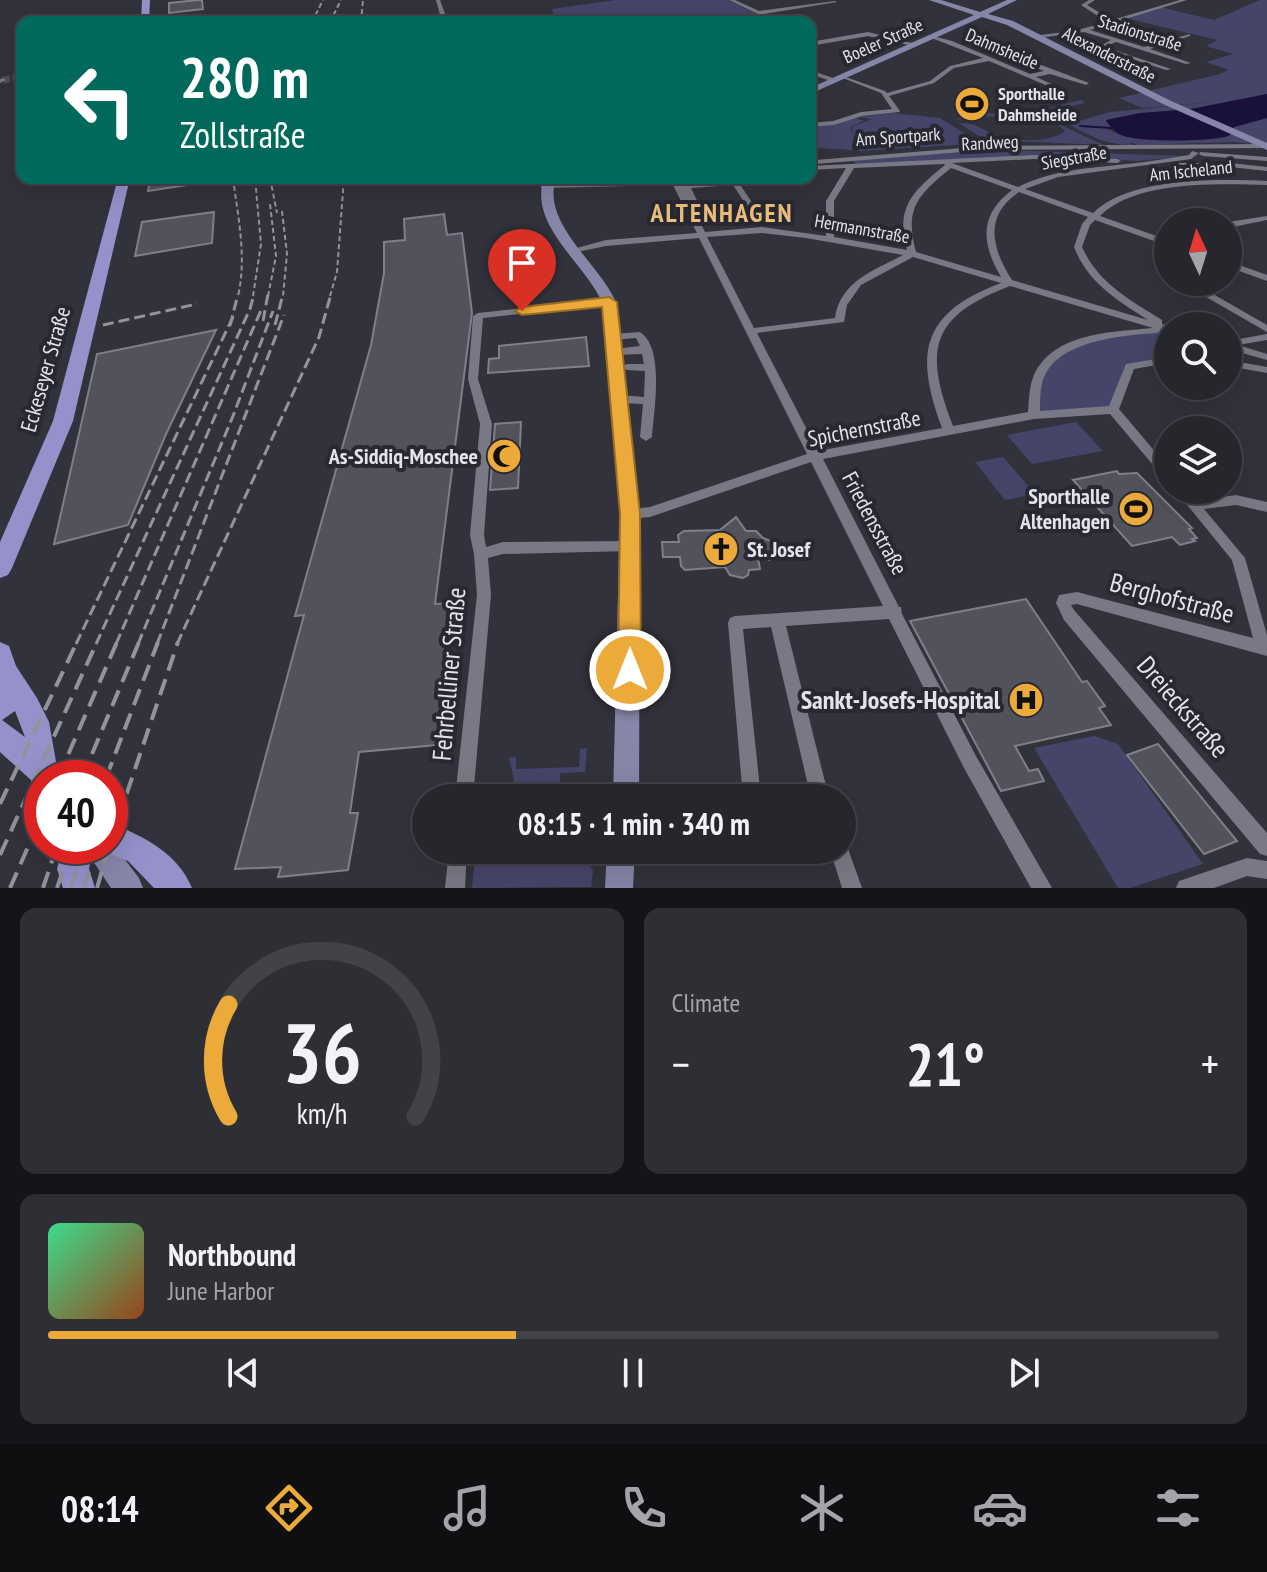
<!DOCTYPE html>
<meta charset="utf-8">
<style>
body{margin:0;font-family:"PT Sans Narrow",sans-serif;background:#2e2e35;color:#f1f3f6;height:100vh;display:flex;flex-direction:column;font-size:30px;white-space:nowrap}
*{box-sizing:border-box;margin:0}
p{font-size:26px;color:#a4a5aa}
.icon{flex:none;width:44px;height:44px;fill:none;stroke:currentColor;stroke-width:2;stroke-linecap:round;stroke-linejoin:round}
.map{position:relative;height:888px;overflow:hidden}
.side{display:flex;flex-direction:column;gap:20px;padding:20px;background:#151519;flex:1}
.side>*{flex:none}
.banner{position:absolute;left:16px;top:16px;width:800px;height:168px;border-radius:16px;box-shadow:0 8px 32px #0002,0 0 0 2px #424349;background:#00695c;color:#fff;overflow:hidden}
.needle{width:52px;rotate:356deg}
.fabs{position:absolute;left:1154px;top:208px;display:grid;gap:16px}
.fabs a{display:grid;place-items:center;width:88px;height:88px;border-radius:50%;background:#26262d;box-shadow:0 8px 32px #0002,0 0 0 2px #424349;font-size:40px}
.speed{position:absolute;left:24px;top:760px;display:flex;gap:16px;font-size:40px;font-weight:700;text-align:center}
.speed>*{display:grid;place-content:center;width:104px;height:104px;border-radius:50%;background:#26262d;box-shadow:0 8px 32px #0002,0 0 0 2px #424349;line-height:1}
.speed .limit{border:12px solid #d22;background:#fff;color:#111}
.pin{position:absolute;display:grid;place-items:center;width:68px;height:68px;color:#fff;margin:-82px -34px;border-radius:50% 50% 50% 0;rotate:-45deg;box-shadow:0 0 8px #0007}
.pin .icon{rotate:45deg}
.me{position:absolute;width:88px;margin:-44px;rotate:0deg;stroke-linejoin:round;filter:drop-shadow(0 0 6px #0008)}
.turn{display:flex;align-items:center;gap:28px;height:168px;padding:0 32px;font-size:36px}
.turn .icon{width:104px;height:104px;stroke-width:2.5}
.turn b{display:block;font-size:56px;line-height:68px}
.big{font-size:60px;font-weight:800;line-height:1.1}
.side .widget{flex:1;display:flex;flex-direction:column;justify-content:center;gap:12px;min-width:0;padding:0 28px;border-radius:16px;background:#2e2e35}
.side .dial{align-items:center;gap:0}
.dial svg{height:208px;overflow:visible;fill:none;stroke:#424349;stroke-width:7;stroke-linecap:round;text-anchor:middle}
.dial text{fill:#f1f3f6;stroke:none}
.song{display:flex;align-items:center;gap:24px}
.cover{width:96px;height:96px;border-radius:12px;background:linear-gradient(135deg,hsl(150 70% 55%),hsl(20 70% 35%))}
.played{height:8px;border-radius:4px;background:linear-gradient(90deg,#ebaa39 40%,#424349 40%)}
.keys{display:flex;justify-content:space-around;direction:ltr}
.heat{display:flex;justify-content:space-between;align-items:center;font-size:44px;direction:ltr}
.side .tiles{flex:1;display:grid;gap:20px;grid-template-columns:1fr 1fr}
.widget:last-child{grid-column:span 2}
.trip{position:absolute;left:412px;top:784px;width:444px;height:80px;border-radius:40px;background:#26262d;box-shadow:0 8px 32px #0002,0 0 0 2px #424349;font-weight:800;line-height:80px;text-align:center}
.tab-bar{display:flex;height:128px;justify-content:space-around;align-items:center;background:#0f0f12;color:#a4a5aa}
.tab-bar .icon{width:56px;height:56px}
.tab-bar .current{color:#ebaa39}
.tab-bar b{font-size:36px;color:#f1f3f6}
.map>svg:first-child{display:block}
.green{fill:#47446a}
.water{fill:#19113b}
.lines{fill:none;stroke-linecap:round;stroke-linejoin:round}
.stream{stroke:#19113b;stroke-width:2}
.building{fill:#52525d;stroke:#7f7f8b;stroke-width:2}
.street-tunnel-far1{stroke:#4d4d56;stroke-width:5;stroke-dasharray:5 3;stroke-linecap:butt}
.street-tunnel{stroke:#4d4d56;stroke-width:7;stroke-dasharray:7 3;stroke-linecap:butt}
.street{fill:#797985;fill-rule:evenodd}
.secondary{fill:#8785a8;fill-rule:evenodd}
.primary{fill:#9691ca;fill-rule:evenodd}
.rail-far2{stroke:#93939c;stroke-width:2;stroke-dasharray:5 3;stroke-linecap:butt}
.rail-far1{stroke:#93939c;stroke-width:3;stroke-dasharray:11 5;stroke-linecap:butt}
.rail{stroke:#93939c;stroke-width:4;stroke-dasharray:17 9;stroke-linecap:butt}
.route{fill:#ebaa39;stroke:#996e25;stroke-width:2}
.labels{text-anchor:middle;stroke-width:8;stroke-linejoin:round;paint-order:stroke}
.far-street-label{font-size:18px;fill:#e3e3ea;stroke:#282832}
.far-poi-label{font-size:18px;font-weight:bold;fill:#e3e3ea;stroke:#282832;text-anchor:start}
.street-label{font-size:22px;fill:#e3e3ea;stroke:#282832}
.poi-label{font-size:22px;font-weight:bold;fill:#e3e3ea;stroke:#282832;text-anchor:end}
.far-district-label{font-size:26px;font-weight:bold;letter-spacing:2px;fill:#ecbe7b;stroke:#282832}
.near-street-label{font-size:26px;fill:#e3e3ea;stroke:#282832}
.near-poi-label{font-size:26px;font-weight:bold;fill:#e3e3ea;stroke:#282832;text-anchor:end}
</style>
<div class="map">
<svg width="1267" height="888" viewBox="0 0 1267 888">
<rect width="100%" height="100%" fill="#32323c"/>
<g class="green">
<polygon points="615,0 728,0 772,22 539,22 554,18 552,9"/>
<path d="M1260 0H1267V94L1192 109 1114 118 1106 121 1111 127H1104C1130 144 1157 137 1189 138 1202 138 1213 140 1227 137L1234 127 1267 118V145L1233 142 1139 145 1129 142 1132 145C1108 145 1090 137 1069 124L1110 112 1215 102 1142 108 1119 98 1220 74 1229 70 1206 62 1233 54 1206 46 1218 40 1125 18 1160 7 1214 20Z"/>
<path d="M1081 100 1085 103 1054 110 1077 120H1050L1104 145 985 140 959 123C975 122 982 130 996 135 1015 141 1049 144 1065 131L1056 123 1039 120 1050 119 980 116 955 120 979 112 1016 116Z"/>
<polygon points="893,113 940,118 977,141 970,144 860,151 856,150 853,136 852,150 819,148 810,144 810,126 856,118 864,121 850,127 853,135 852,127 872,119 858,117"/>
<polygon points="1004,150 1187,156 1138,161 1026,156 858,166 850,159"/>
<path d="M1168 329V360L1130 366 1113 410 1034 415C1034 405 1033 392 1036 384 1056 334 1124 335 1168 329Z"/>
<polygon points="1076,422 1103,451 1032,464 1007,435"/>
<polygon points="1003,457 1035,494 1005,500 975,462"/>
<polygon points="1094,736 1118,744 1203,864 1130,888 1118,888 1034,748"/>
<polygon points="587,748 585,772 560,773 560,781 550,785 515,785 509,758 516,757 516,769 579,767 580,749"/>
<polygon points="476,850 562,850 562,857 588,863 593,871 591,887 472,888"/>
</g>
<path class="water" d="M1267 94V118L1234 127 1230 135C1217 142 1132 143 1119 134 1114 131 1109 125 1106 120L1140 113 1191 109Z"/>
<g class="lines">
<polyline class="stream" points="1080,126 1112,128"/>
</g>
<g class="building">
<polygon points="198,0 202,0 203,9 169,13 169,3"/>
<polygon points="174,178 200,178 201,183 148,191 150,181"/>
<polygon points="214,212 212,243 135,256 142,222"/>
<polygon points="444,214 447,235 462,233 472,313 435,604 454,603 437,745 359,752 350,813 358,813 348,870 278,877 281,867 235,869 304,615 295,616 371,345 384,273 384,242 405,240 404,219"/>
<polygon points="216,330 166,434 128,525 54,544 97,354"/>
<polygon points="586,337 589,366 488,373 489,359 499,358 499,346"/>
<polygon points="521,422 518,488 490,490 495,424"/>
<polygon points="1117,471 1119,474 1137,473 1192,528 1189,529 1197,538 1192,539 1195,541 1180,545 1172,537 1132,546 1073,480"/>
<polygon points="736,517 746,531 756,531 763,538 778,544 780,550 778,557 771,560 758,558 760,569 749,570 748,575 743,578 730,575 725,567 685,570 681,566 680,557 663,557 662,542 679,542 678,535 684,531 720,530"/>
<polygon points="1026,599 1082,682 1087,681 1105,706 1099,708 1111,725 1015,746 1029,771 1038,769 1044,781 1001,791 910,621"/>
<polygon points="1158,744 1237,841 1204,854 1127,755"/>
</g>
<g class="lines">
<polyline class="street-tunnel-far1" points="17,78 22,77"/>
<polyline class="street-tunnel" points="3,80 22,77"/>
<g class="street">
<polygon points="436,0 440,0 448,22 442,22"/>
<polygon points="729,0 735,0 759,11 835,1 837,2 764,14 781,22 774,22"/>
<polygon points="1089,0 1095,0 1087,5 1112,20 1180,0 1187,0 1090,30 1144,47 1190,34 1190,36 1150,49 1191,63 1186,64 1116,42 1109,45 1114,50 1171,69 1166,70 1110,52 1102,45 1111,40 1084,32 1038,38 1040,35 1074,31 1107,22 1081,5"/>
<polygon points="868,32 916,44 913,46 868,36 810,46 810,42"/>
<polygon points="929,35 952,41 1030,74 1044,71 1006,55 1019,52 1019,54 1015,55 1089,83 1086,85 1050,74 1036,77 1065,90 1006,101 1004,100 1004,98 1055,89 989,61 954,68 934,83 889,96 900,111 899,112 862,116 834,125 810,127 810,123 833,121 861,112 892,109 881,93 840,77 840,75 885,91 887,93 930,81 950,66 983,58 929,37"/>
<polygon points="810,70 836,79 837,80 834,82 810,74"/>
<polygon points="0,79 3,78 6,80 0,83"/>
<polygon points="1267,144 1267,148 988,150 815,164 811,162 815,160 988,146"/>
<path d="M1192 151 1199 153 1191 159 1058 177 1025 189 1093 213C1130 177 1217 179 1267 181V185C1219 184 1136 180 1100 216L1168 240V246L1095 220 1090 225 1082 247C1098 283 1130 300 1162 320V324L1169 326 1168 332C1133 335 1066 337 1046 373 1040 384 1040 398 1040 411L1109 406 1126 364 1168 357V363L1134 369 1119 409 1168 467V480L1164 478 1110 414 1034 419 823 459 899 607H901L902 614 976 756 1052 888H1031L964 768 889 619 786 626 829 798H811L771 627 743 629 761 798H743L728 623 730 618 735 616 883 606 811 462 650 517 630 519 625 518 623 514 625 510 650 507 807 454 699 238 606 246 577 252 573 249 606 240 697 233 673 185 544 188H541V184L671 181 669 178H677L678 181 741 178 737 180 759 213 755 215 699 220 705 232 762 227 826 236V201L846 168 810 170V166L1034 155 1117 159 1121 161 1117 163 1034 159 952 163 1018 187C1052 170 1090 168 1127 164 1148 162 1168 158 1189 155ZM944 164 945 165C913 191 895 207 907 250L834 237V201L854 168ZM951 168 1012 190C979 215 981 243 1001 277L916 252C904 208 918 195 951 168ZM733 185 750 211 704 215 691 188ZM1019 192 1088 217 1082 224 1074 247C1088 283 1117 300 1148 320L1012 280C992 249 983 216 1019 192ZM762 233 806 238 903 255C875 270 840 281 835 318L754 328 707 237ZM913 257 1001 283C921 313 914 353 942 428L818 451 757 333 844 322 847 305 861 285ZM1010 286 1153 328C1113 332 1054 332 1034 375 1029 386 1029 400 1028 412L953 426C923 349 931 316 1010 286Z"/>
<polygon points="1200,152 1267,157 1267,161 1203,156 1199,154"/>
<polygon points="1176,163 1230,163 1267,167 1267,171 1230,167 1179,167 1175,165"/>
<polygon points="1267,216 1267,220 1228,228 1228,222"/>
<polygon points="1168,251 1168,265 1163,262 1164,254"/>
<polygon points="1228,261 1267,275 1267,281 1228,267"/>
<polygon points="1180,282 1192,282 1267,325 1267,332"/>
<polygon points="609,299 612,300 612,304 483,318 478,379 492,424 484,535 486,547 503,542 630,541 635,542 637,546 635,550 630,551 503,554 488,558 491,595 473,798 455,798 477,595 474,554 470,535 480,424 468,379 473,316 478,313"/>
<path d="M640 332C665 348 654 411 652 437L646 441 640 437 643 404 619 403 613 399 619 395 644 397 645 371 627 370 622 367 627 364H644L642 354 614 355 609 352 614 349 640 346 636 338 613 340 608 337 613 334Z"/>
<polygon points="1267,334 1267,340 1238,345 1267,354 1267,360 1228,349 1228,341"/>
<polygon points="1228,360 1267,367 1267,373 1228,366"/>
<polygon points="1175,490 1188,490 1197,500 1236,495 1267,502 1267,512 1236,505 1204,509 1245,558 1267,635 1267,656 1077,604 1071,605 1074,610 1267,833 1267,856 1260,854 1064,620 1056,603 1059,595 1077,592 1253,638 1232,560"/>
<polygon points="842,842 846,843 862,888 842,888 830,850 842,850"/>
<polygon points="449,850 467,850 465,888 445,888"/>
<polygon points="1247,858 1267,861 1267,879 1247,876 1214,888 1176,888 1179,881"/>
</g>
<g class="secondary">
<polygon points="929,0 941,0 980,12 1007,0 1017,0 988,14 1013,21 1171,101 1267,143 1267,150 1165,105 1007,25 982,17 810,94 810,88 974,15"/>
<path d="M544 178H556C541 223 598 262 616 302L640 514 639 798H613L620 514 602 302C584 262 528 225 544 178Z"/>
<polygon points="110,840 139,878 143,888 111,888 83,846 110,846"/>
<polygon points="607,850 635,850 633,888 605,888"/>
</g>
<g class="primary">
<polygon points="142,0 150,0 149,22 141,22"/>
<polygon points="118,178 130,178 73,421 12,568 8,575 0,578 0,542 53,421"/>
<path d="M0 642 9 646 16 666 37 698 49 722 57 767 63 778H42V790L0 752ZM15 711 25 737 2 720Z"/>
<path d="M110 823C143 836 178 853 192 888H154L128 861 99 849 98 846H110Z"/>
<polygon points="63,846 93,846 89,869 95,888 63,888 57,869"/>
</g>
<g class="rail-far2">
<polyline points="312,22 323,0"/>
<polyline points="330,22 341,0"/>
<polyline points="361,22 363,0"/>
<path d="M233 178C238 217 247 258 238 296"/>
<polyline points="270,178 277,213"/>
<polyline points="282,211 287,254 283,296"/>
<polyline points="253,296 261,244 255,178"/>
<polyline points="268,296 276,256 270,204"/>
<polyline points="330,296 337,272 344,178"/>
</g>
<g class="rail-far1">
<polyline points="263,321 268,294"/>
<polyline points="103,325 197,304"/>
<polyline points="275,325 283,294"/>
<polyline points="230,326 238,294"/>
<polyline points="76,644 233,317"/>
<polyline points="96,644 250,309 254,294"/>
<polyline points="116,644 262,308"/>
<polyline points="138,644 233,416 273,311"/>
<polyline points="157,644 284,315"/>
<polyline points="177,644 319,337 331,294"/>
</g>
<g class="rail">
<polyline points="58,778 117,642"/>
<polyline points="82,778 139,642"/>
<polyline points="106,778 158,642"/>
<polyline points="0,804 77,642"/>
<polyline points="110,843 178,642"/>
<polyline points="0,855 97,642"/>
<polyline points="10,888 42,815"/>
<polyline points="43,888 57,846"/>
<polyline points="57,888 71,846"/>
<polyline points="71,888 84,846"/>
<polyline points="84,888 94,854"/>
<polyline points="97,888 109,846"/>
</g>
</g>
<polygon class="route" points="609,297 617,302 640,514 641,670 638,677 630,681 621,677 618,670 620,514 602,307 522,315 515,311 522,307"/>
<defs>
<symbol id="stadium-disc" viewBox="-11 -11 22 22"><circle r="9.5" fill="#ebaa39" stroke="#282832"/><path d="M0-5a6.5 5 0 1 0 0 10a6.5 5 0 1 0 0-10ZM-3.5-1.8h7v3.6h-7Z" fill="#111"/></symbol>
<symbol id="mosque-disc" viewBox="-11 -11 22 22"><circle r="9.5" fill="#ebaa39" stroke="#282832"/><path d="M3.5-4.9A6 6 0 1 0 3.5 4.9A5 5 0 1 1 3.5-4.9Z" fill="#111"/></symbol>
<symbol id="church-disc" viewBox="-11 -11 22 22"><circle r="9.5" fill="#ebaa39" stroke="#282832"/><path d="M-1.2-6h2.4v3.5h3.3v2.4h-3.3V6h-2.4V-.1h-3.3v-2.4h3.3Z" fill="#111"/></symbol>
<symbol id="hospital-disc" viewBox="-11 -11 22 22"><circle r="9.5" fill="#ebaa39" stroke="#282832"/><path d="M-5-5h3v3.5h4V-5h3V5h-3V1.5h-4V5h-3Z" fill="#111"/></symbol>
</defs>
<g fill-rule="evenodd">
<use href="#stadium-disc" x="952" y="84" width="40" height="40"/>
<use href="#mosque-disc" x="484" y="436" width="40" height="40"/>
<use href="#stadium-disc" x="1116" y="489" width="40" height="40"/>
<use href="#church-disc" x="701" y="529" width="40" height="40"/>
<use href="#hospital-disc" x="1006" y="680" width="40" height="40"/>
</g>
<g class="labels">
<g class="far-street-label">
<text transform="translate(1140 33) rotate(17)" y="6">Stadionstraße</text>
<text transform="translate(883 41) rotate(-24)" y="6">Boeler Straße</text>
<text transform="translate(1002 49) rotate(23)" y="6">Dahmsheide</text>
<text transform="translate(1109 55) rotate(27)" y="6">Alexanderstraße</text>
<text transform="translate(898 137) rotate(-4)" y="6">Am Sportpark</text>
<text transform="translate(990 143) rotate(-3)" y="6">Randweg</text>
<text transform="translate(1074 158) rotate(-10)" y="6">Siegstraße</text>
<text transform="translate(1191 171) rotate(-6)" y="6">Am Ischeland</text>
<text transform="translate(862 229) rotate(10)" y="6">Hermannstraße</text>
</g>
<g class="far-poi-label">
<text x="998" y="100">Sporthalle<tspan x="998" dy="21">Dahmsheide</tspan></text>
</g>
<g class="street-label">
<text transform="translate(45 369) rotate(-74)" y="8">Eckeseyer Straße</text>
<text transform="translate(864 428) rotate(-11)" y="8">Spichernstraße</text>
<text transform="translate(875 523) rotate(62)" y="8">Friedensstraße</text>
</g>
<g class="poi-label">
<text x="478" y="464">As-Siddiq-Moschee</text>
<text x="1110" y="504">Sporthalle<tspan x="1110" dy="25">Altenhagen</tspan></text>
<text x="747" y="557" text-anchor="start">St. Josef</text>
</g>
<g class="far-district-label">
<text x="722" y="222">ALTENHAGEN</text>
</g>
<g class="near-street-label">
<text transform="translate(1172 598) rotate(15)" y="9">Berghofstraße</text>
<text transform="translate(449 674) rotate(-85)" y="9">Fehrbelliner Straße</text>
<text transform="translate(1183 707) rotate(49)" y="9">Dreieckstraße</text>
</g>
<g class="near-poi-label">
<text x="1000" y="709">Sankt-Josefs-Hospital</text>
</g>
</g>
</svg>
<div class="fabs">
<a><svg class="needle" viewBox="-14 -14 28 28"><path d="M0-13l5 13h-10z" fill="#e53935"/><path d="M0 13l5-13h-10z" fill="#a4a5aa"/></svg></a>
<a><svg class="icon" aria-label="search" viewBox="0 0 24 24"><circle cx="10" cy="10" r="6"/><path d="M15 15l6 6"/></svg></a>
<a><svg class="icon" aria-label="layers" viewBox="0 0 24 24"><path d="M12 4l9 5-9 5-9-5zM3 14l9 5 9-5"/></svg></a>
</div>
<div class="speed"><div class="limit">40</div></div>
<div class="pin" style="left:522px;top:311px;background:#d93025"><svg class="icon" aria-label="arrive" viewBox="0 0 24 24"><path d="M6 21V4h12l-3 4 3 4H6"/></svg></div>
<svg class="me" style="left:630px;top:670px" viewBox="-20 -20 40 40"><circle r="17" fill="#ebaa39" stroke="#fff" stroke-width="3"/><path d="M0-11L8 9 0 5-8 9z" fill="#fff"/></svg>
<div class="trip">08:15 · 1 min · 340 m</div>
<div class="banner">
<div class="turn"><svg class="icon" aria-label="left" viewBox="0 0 24 24"><path d="M17 20v-9H6M10 6l-5 5 5 5"/></svg><div><b>280 m</b>Zollstraße</div></div>
</div>
</div>
<section class="side">
<div class="tiles">
<div class="widget dial"><svg viewBox="0 0 100 80">
<path d="M14 69A42 42 0 1 1 86 69"/>
<path d="M14 69A42 42 0 0 1 14 26" stroke="#ebaa39"/>
<text x="50" y="56" font-size="32" font-weight="700">36</text>
<text x="50" y="72" font-size="11">km/h</text>
</svg></div>
<div class="widget"><p>Climate</p>
<div class="heat"><a>−</a><b class="big">21°</b><a>+</a></div>
</div>
<div class="widget">
<div class="song"><i class="cover"></i><div><b>Northbound</b><p>June Harbor</p></div></div>
<div class="played"></div>
<div class="keys"><svg class="icon" aria-label="previous" viewBox="0 0 24 24"><path d="M18 5L8 12l10 7zM5 5v14"/></svg><svg class="icon" aria-label="pause" viewBox="0 0 24 24"><path d="M8 5v14M16 5v14"/></svg><svg class="icon" aria-label="next" viewBox="0 0 24 24"><path d="M6 5l10 7-10 7zM19 5v14"/></svg></div>
</div>
</div>
</section>
<nav class="tab-bar">
<b>08:14</b>
<svg class="icon current" aria-label="directions" viewBox="0 0 24 24"><path d="M12 3l9 9-9 9-9-9zM9 14v-3h6M13 9l2 2-2 2"/></svg>
<svg class="icon" aria-label="music" viewBox="0 0 24 24"><path d="M9 18V5l10-2v13"/><circle cx="6" cy="18" r="3"/><circle cx="16" cy="16" r="3"/></svg>
<svg class="icon" aria-label="phone" viewBox="0 0 24 24"><path d="M5 4h4l2 5-3 2q2 4 5 5l2-3 5 2v4C11 20 4 13 5 4z"/></svg>
<svg class="icon" aria-label="climate" viewBox="0 0 24 24"><path d="M12 3v18M4 7l16 10M4 17L20 7"/></svg>
<svg class="icon" aria-label="car" viewBox="0 0 24 24"><path d="M5 17H2v-5l4-1 3-4h7l3 4 3 1v5h-3M9 17h6M6 11h13"/><circle cx="7" cy="17" r="2"/><circle cx="17" cy="17" r="2"/></svg>
<svg class="icon" aria-label="filters" viewBox="0 0 24 24"><path d="M4 7h16M4 17h16"/><circle cx="9" cy="7" r="2"/><circle cx="15" cy="17" r="2"/></svg>
</nav>
